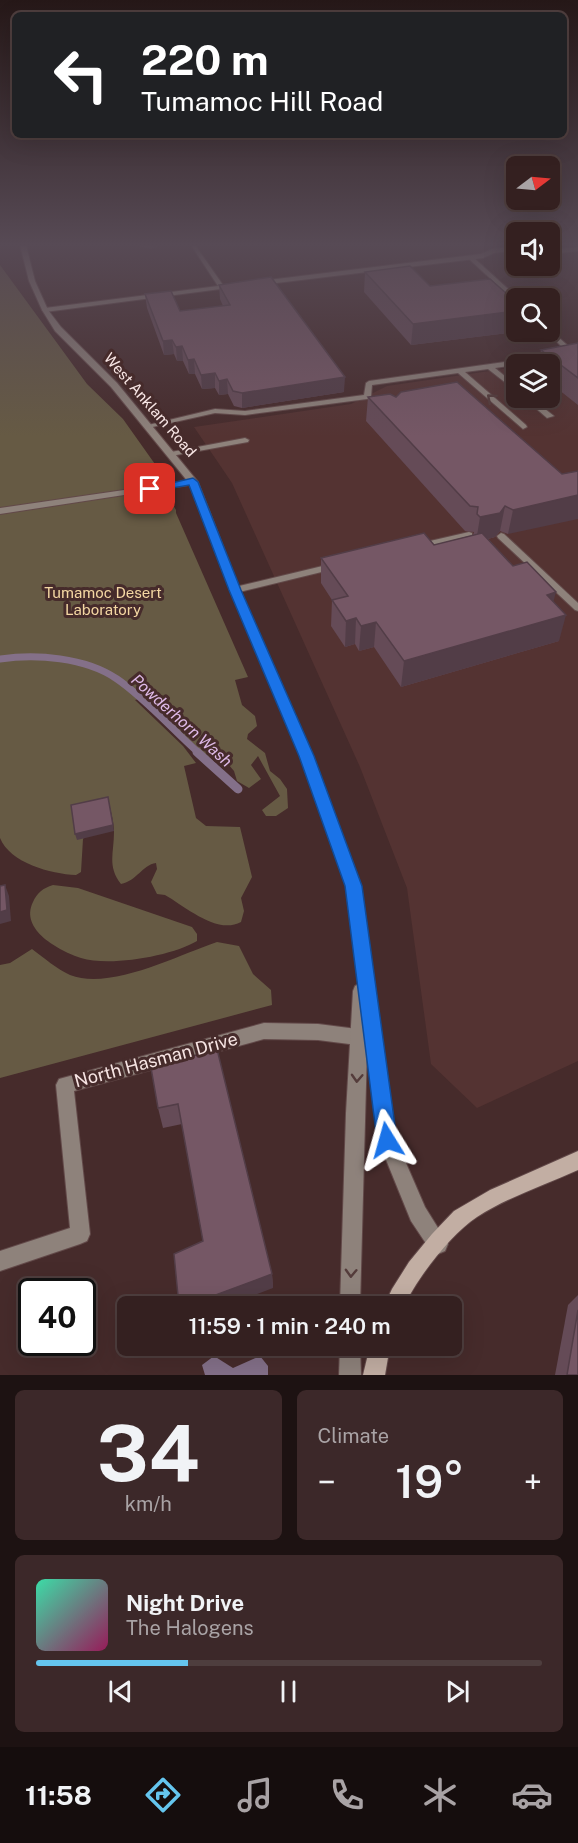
<!DOCTYPE html>
<meta charset="utf-8">
<style>
body{margin:0;font-family:"Public Sans",sans-serif;background:#3c2829;color:#f1f3f6;height:100vh;display:flex;flex-direction:column;font-size:22px;white-space:nowrap}
*{box-sizing:border-box;margin:0}
p{font-size:20px;color:#a9a3a5}
.icon{flex:none;width:33px;height:33px;fill:none;stroke:currentColor;stroke-width:2;stroke-linecap:round;stroke-linejoin:round}
.map{position:relative;height:1375px;overflow:hidden}
.side{display:flex;flex-direction:column;gap:15px;padding:15px;background:#1d1212;flex:1}
.side>*{flex:none}
.hud{position:absolute;left:12px;top:12px;width:555px;height:126px;border-radius:9px;box-shadow:0 6px 24px #0002,0 0 0 2px #4e3e3e;background:#202124;color:#fff;overflow:hidden}
.needle{width:39px;rotate:74deg}
.tools{position:absolute;left:506px;top:156px;display:grid;gap:12px}
.tools a{display:grid;place-items:center;width:54px;height:54px;border-radius:9px;background:#342020;box-shadow:0 6px 24px #0002,0 0 0 2px #4e3e3e;font-size:30px}
.speed{position:absolute;left:18px;top:1278px;display:flex;gap:12px;font-size:30px;font-weight:700;text-align:center}
.speed>*{display:grid;place-content:center;width:78px;height:78px;border-radius:50%;background:#342020;box-shadow:0 6px 24px #0002,0 0 0 2px #4e3e3e;line-height:1}
.speed .limit{border:3px solid #111;border-radius:9px;background:#fff;color:#111}
.pin{position:absolute;display:grid;place-items:center;width:51px;height:51px;color:#fff;margin:-26px;border-radius:12px;box-shadow:0 3px 9px #0006}
.me{position:absolute;width:66px;margin:-33px;rotate:352deg;stroke-linejoin:round;filter:drop-shadow(0 0 4px #0008)}
.turn{display:flex;align-items:center;gap:21px;height:126px;padding:0 30px;font-size:27px}
.turn .icon{width:78px;height:78px;stroke-width:2.5}
.turn b{display:block;font-size:42px;line-height:51px}
.big{font-size:45px;font-weight:600;line-height:1.1}
.side .card{flex:1;display:flex;flex-direction:column;justify-content:center;gap:9px;min-width:0;padding:0 21px;border-radius:9px;background:#3c2829}
.side .dial{align-items:center;gap:0}
.dial b{font-size:78px;line-height:1}
.song{display:flex;align-items:center;gap:18px}
.cover{width:72px;height:72px;border-radius:9px;background:linear-gradient(135deg,hsl(160 70% 55%),hsl(330 70% 35%))}
.played{height:6px;border-radius:3px;background:linear-gradient(90deg,#65c5ee 30%,#4e3e3e 30%)}
.keys{display:flex;justify-content:space-around;direction:ltr}
.heat{display:flex;justify-content:space-between;align-items:center;font-size:33px;direction:ltr}
.side .tiles{flex:1;display:grid;gap:15px;grid-template-columns:1fr 1fr}
.card:last-child{grid-column:span 2}
.trip{position:absolute;left:117px;top:1296px;width:345px;height:60px;border-radius:9px;background:#342020;box-shadow:0 6px 24px #0002,0 0 0 2px #4e3e3e;font-weight:600;line-height:60px;text-align:center}
.menu{display:flex;height:96px;justify-content:space-around;align-items:center;background:#150d0d;color:#a9a3a5}
.menu .icon{width:42px;height:42px}
.menu .active{color:#65c5ee}
.menu b{font-size:27px;color:#f1f3f6}
.map>svg:first-child{display:block}
.built{fill:#543332}
.green{fill:#665a44}
.water{fill:#847089}
.lines{fill:none;stroke-linecap:round;stroke-linejoin:round}
.stream-far1{stroke:#847089;stroke-width:7}
.stream{stroke:#847089;stroke-width:9}
.service-casing{stroke:#624949;stroke-width:2}
.minor-casing{stroke:#624949;stroke-width:2}
.tertiary-casing{stroke:#624949;stroke-width:2}
.secondary-casing{stroke:#624949;stroke-width:2}
.service{fill:#8e827b;fill-rule:evenodd}
.minor{fill:#8e827b;fill-rule:evenodd}
.tertiary{fill:#8e827b;fill-rule:evenodd}
.secondary{fill:#c2aea3;fill-rule:evenodd}
.wall{fill:#654b57}
.shaded-wall{fill:#523d47}
.building{fill:#755765;stroke:#523d47;stroke-width:1.5}
.oneway{stroke:#543c3b}
.route{fill:#1a73e8;stroke:#114b97;stroke-width:1.5}
.labels{text-anchor:middle;stroke-width:6;stroke-linejoin:round;paint-order:stroke}
.street-label{font-size:15px;fill:#f7e5e4;stroke:#462b2b}
.park-label{font-size:15px;fill:#f4d7a3;stroke:#462b2b}
.water-label{font-size:16px;font-style:italic;fill:#deb9e7;stroke:#462b2b}
.near-street-label{font-size:18px;fill:#f7e5e4;stroke:#462b2b}
</style>
<div class="map">
<svg width="578" height="1375" viewBox="0 0 578 1375">
<rect width="100%" height="100%" fill="#462b2b"/>
<polygon class="built" points="578,357 578,1061 477,1108 431,1064 407,888 360,767 232,483 194,427 351,404 387,386 516,367 516,398 549,398 549,364 530,364"/>
<g class="green">
<path d="M0 265 87 384 123 419 162 474 158 480 176 510V513L248 677 235 680 242 705 255 716 257 726 248 734 247 739 265 753 270 771 280 779 287 789 288 808 276 816H266L262 810 280 796 258 756 251 765 261 779 249 788 237 781 234 771 228 764 207 756 143 698 135 700 183 746 196 763 184 766 196 818 206 826 240 827 252 877 241 898 244 911 241 922C217 935 186 907 165 895L157 894 151 882 157 869 156 863C142 865 137 881 121 884 107 866 114 853 114 832 114 823 111 812 109 803L83 839 81 872 76 875C51 874 10 863 0 838Z"/>
<path d="M53 885 78 888 192 927 197 934V941C172 956 110 967 81 958 60 951 19 930 33 902 37 893 43 888 53 885Z"/>
<path d="M217 942 239 946 253 974 271 990 272 1005 0 1078V965L10 963 32 949C44 958 57 969 70 975 110 991 178 955 217 942Z"/>
</g>
<polygon class="water" points="214,1356 233,1368 260,1356 268,1366 268,1375 205,1375 202,1365"/>
<g class="lines">
<path class="stream-far1" d="M0 659C36 654 85 657 117 679 145 698 173 730 199 753"/>
<polyline class="stream" points="197,752 238,789"/>
<defs>
<g id="service">
<polygon points="191,245 195,245 225,288 224,289 220,289"/>
<polygon points="469,257 473,257 518,298 516,298 516,302 469,259"/>
<polygon points="549,329 575,352 578,352 578,356 495,368 516,385 516,391 488,369 465,372 526,425 527,427 523,429 458,373 372,385 371,397 367,399 245,415 215,413 148,428 144,426 215,409 245,411 364,395 366,383 369,381 568,353 547,332 549,332"/>
<polygon points="524,398 531,398 554,416 547,418"/>
<polygon points="245,438 249,440 248,442 171,456 167,454 171,452"/>
<polygon points="193,480 196,480 196,484 0,514 0,508"/>
<polygon points="469,532 472,533 472,537 420,549 416,546 417,544"/>
<polygon points="501,533 504,534 578,603 578,611 575,610 498,538 497,536"/>
<polygon points="335,563 340,566 338,568 235,593 230,590 235,587"/>
</g>
<g id="minor">
<polygon points="516,246 516,250 494,253 483,258 260,285 257,283 260,281 481,254 492,249"/>
<polygon points="578,247 578,251 549,254 549,250"/>
<polygon points="234,284 237,286 236,287 45,312 42,310 45,308"/>
<polygon points="264,1023 318,1024 365,1030 371,1032 373,1038 371,1044 365,1046 318,1040 264,1039 74,1091 90,1234 87,1241 80,1244 0,1271 0,1251 70,1228 56,1085 59,1079"/>
</g>
<g id="tertiary">
<polygon points="20,245 26,245 35,281 48,310 61,327 117,383 198,482 240,590 313,756 361,887 396,1140 425,1207 448,1244 445,1251 438,1254 431,1251 411,1221 378,1140 367,1048 360,1306 340,1306 346,1113 353,991 355,986 359,984 347,887 301,756 230,590 189,483 111,387 55,331 42,310 29,281"/>
<polygon points="340,1346 360,1346 361,1375 339,1375"/>
</g>
<g id="secondary">
<path d="M578 1151V1170C545 1185 508 1197 477 1217 450 1235 418 1277 404 1306H384L392 1289 409 1262 432 1234 454 1211 490 1190Z"/>
<polygon points="370,1346 390,1346 385,1375 363,1375"/>
</g>
</defs>
<use href="#service" class="service-casing"/>
<use href="#minor" class="minor-casing"/>
<use href="#tertiary" class="tertiary-casing"/>
<use href="#secondary" class="secondary-casing"/>
<use href="#service" class="service"/>
<use href="#minor" class="minor"/>
<use href="#tertiary" class="tertiary"/>
<use href="#secondary" class="secondary"/>
</g>
<g class="wall">
<polygon points="133,245 160,245 152,249"/>
<polygon points="365,272 430,286 517,332 411,345 364,292"/>
<polygon points="219,285 344,392 242,408 234,406 228,394 219,395 215,388 202,389 195,374 189,374 183,361 177,361 174,354 164,355 147,308 145,294 180,311 223,306 220,299"/>
<polygon points="578,343 578,405 549,382 549,364 538,364 541,350"/>
<polygon points="368,397 562,474 508,534 500,531 495,537 488,539 513,566 553,602 559,641 401,687 374,647 359,651 355,644 345,647 331,626 332,600 321,583 321,558 434,545 473,535 474,532 465,531 366,421"/>
<polygon points="217,1049 272,1274 273,1288 203,1241 182,1124 163,1128 158,1108"/>
<polygon points="578,1295 578,1375 555,1375 568,1305"/>
</g>
<g class="shaded-wall">
<polygon points="152,245 160,245 152,249"/>
<polygon points="516,311 517,332 411,345 413,324"/>
<polygon points="172,340 174,354 164,355 163,341"/>
<polygon points="182,346 183,361 177,361 176,347"/>
<polygon points="194,359 195,374 189,374 188,360"/>
<polygon points="215,373 215,388 202,389 201,375"/>
<polygon points="345,377 344,392 242,408 242,393"/>
<polygon points="227,379 228,394 219,395 219,381"/>
<polygon points="578,495 578,519 508,534 513,510"/>
<polygon points="505,506 500,531 495,537 476,542 480,517"/>
<polygon points="556,592 549,618 547,595"/>
<polygon points="566,615 559,641 401,687 404,661"/>
<polygon points="356,618 355,644 345,647 346,621"/>
<polygon points="376,622 374,647 359,651 361,626"/>
<polygon points="108,797 114,831 77,840 75,834"/>
<polygon points="5,885 9,896 11,921 0,924 0,912"/>
<polygon points="272,1274 273,1288 225,1306 186,1306"/>
</g>
<g class="building">
<polygon points="410,266 430,286 490,279 516,302 516,311 413,324 365,272"/>
<polygon points="271,277 345,377 242,393 233,391 227,379 219,381 215,373 201,375 194,359 188,360 182,346 176,347 172,340 163,341 145,294 171,291 180,311 230,305 219,285"/>
<polygon points="578,343 578,378 541,350"/>
<polygon points="457,382 562,474 578,471 578,495 513,510 505,506 500,513 480,517 477,514 478,507 470,506 368,397 390,394 396,397 401,392"/>
<polygon points="424,533 434,545 482,533 513,566 527,562 556,592 547,595 566,615 404,661 376,622 361,626 356,618 346,621 332,600 348,596 321,558"/>
<polygon points="108,797 113,825 75,834 71,805"/>
<polygon points="5,885 7,910 0,912 0,886"/>
<polygon points="217,1049 272,1274 186,1306 179,1306 174,1254 203,1241 178,1104 158,1108 151,1068"/>
<polygon points="578,1310 578,1375 567,1375"/>
</g>
<defs><path id="oneway-chevron" d="M-2-3.5L2.5 0L-2 3.5" fill="none" stroke-width="1.6" stroke-linecap="round" stroke-linejoin="round" transform="scale(1.5)"/></defs>
<g class="oneway">
<use href="#oneway-chevron" transform="translate(491 398) rotate(-139)"/>
<use href="#oneway-chevron" transform="translate(357 1078) rotate(93)"/>
<use href="#oneway-chevron" transform="translate(351 1273) rotate(92)"/>
</g>
<linearGradient id="sky" x2="0" y2="1"><stop stop-color="#261818"/><stop offset="0.56" stop-color="#574a55"/><stop offset="1" stop-color="#574a55" stop-opacity="0"/></linearGradient>
<rect width="578" height="437" fill="url(#sky)"/>
<polygon class="route" points="193,478 198,482 241,590 314,756 362,886 397,1140 394,1147 387,1150 380,1147 377,1140 345,886 299,756 229,590 189,485 150,492 145,489"/>
<g class="labels">
<g class="street-label">
<text transform="translate(150 405) rotate(49)" y="5">West Anklam Road</text>
</g>
<g class="park-label">
<text x="103" y="598">Tumamoc Desert<tspan x="103" dy="17">Laboratory</tspan></text>
</g>
<g class="water-label">
<text transform="translate(182 720) rotate(42)" y="6">Powderhorn Wash</text>
</g>
<g class="near-street-label">
<text transform="translate(156 1060) rotate(-15)" y="6">North Hasman Drive</text>
</g>
</g>
</svg>
<div class="tools">
<a><svg class="needle" viewBox="-14 -14 28 28"><path d="M0-13l5 13h-10z" fill="#e53935"/><path d="M0 13l5-13h-10z" fill="#a9a3a5"/></svg></a>
<a><svg class="icon" aria-label="sound" viewBox="0 0 24 24"><path d="M4 9h4l5-4v14l-5-4H4zM17 9q2 3 0 6"/></svg></a>
<a><svg class="icon" aria-label="search" viewBox="0 0 24 24"><circle cx="10" cy="10" r="6"/><path d="M15 15l6 6"/></svg></a>
<a><svg class="icon" aria-label="layers" viewBox="0 0 24 24"><path d="M12 4l9 5-9 5-9-5zM3 14l9 5 9-5"/></svg></a>
</div>
<div class="speed"><div class="limit">40</div></div>
<div class="pin" style="left:150px;top:489px;background:#d93025"><svg class="icon" aria-label="arrive" viewBox="0 0 24 24"><path d="M6 21V4h12l-3 4 3 4H6"/></svg></div>
<svg class="me" style="left:387px;top:1140px" viewBox="-20 -20 40 40"><path d="M0-17L14 15 0 8-14 15z" fill="#1a73e8" stroke="#fff" stroke-width="4"/></svg>
<div class="trip">11:59 · 1 min · 240 m</div>
<div class="hud">
<div class="turn"><svg class="icon" aria-label="left" viewBox="0 0 24 24"><path d="M17 20v-9H6M10 6l-5 5 5 5"/></svg><div><b>220 m</b>Tumamoc Hill Road</div></div>
</div>
</div>
<section class="side">
<div class="tiles">
<div class="card dial"><b>34</b><p>km/h</p></div>
<div class="card"><p>Climate</p>
<div class="heat"><a>−</a><b class="big">19°</b><a>+</a></div>
</div>
<div class="card">
<div class="song"><i class="cover"></i><div><b>Night Drive</b><p>The Halogens</p></div></div>
<div class="played"></div>
<div class="keys"><svg class="icon" aria-label="previous" viewBox="0 0 24 24"><path d="M18 5L8 12l10 7zM5 5v14"/></svg><svg class="icon" aria-label="pause" viewBox="0 0 24 24"><path d="M8 5v14M16 5v14"/></svg><svg class="icon" aria-label="next" viewBox="0 0 24 24"><path d="M6 5l10 7-10 7zM19 5v14"/></svg></div>
</div>
</div>
</section>
<nav class="menu">
<b>11:58</b>
<svg class="icon active" aria-label="directions" viewBox="0 0 24 24"><path d="M12 3l9 9-9 9-9-9zM9 14v-3h6M13 9l2 2-2 2"/></svg>
<svg class="icon" aria-label="music" viewBox="0 0 24 24"><path d="M9 18V5l10-2v13"/><circle cx="6" cy="18" r="3"/><circle cx="16" cy="16" r="3"/></svg>
<svg class="icon" aria-label="phone" viewBox="0 0 24 24"><path d="M5 4h4l2 5-3 2q2 4 5 5l2-3 5 2v4C11 20 4 13 5 4z"/></svg>
<svg class="icon" aria-label="climate" viewBox="0 0 24 24"><path d="M12 3v18M4 7l16 10M4 17L20 7"/></svg>
<svg class="icon" aria-label="car" viewBox="0 0 24 24"><path d="M5 17H2v-5l4-1 3-4h7l3 4 3 1v5h-3M9 17h6M6 11h13"/><circle cx="7" cy="17" r="2"/><circle cx="17" cy="17" r="2"/></svg>
</nav>
